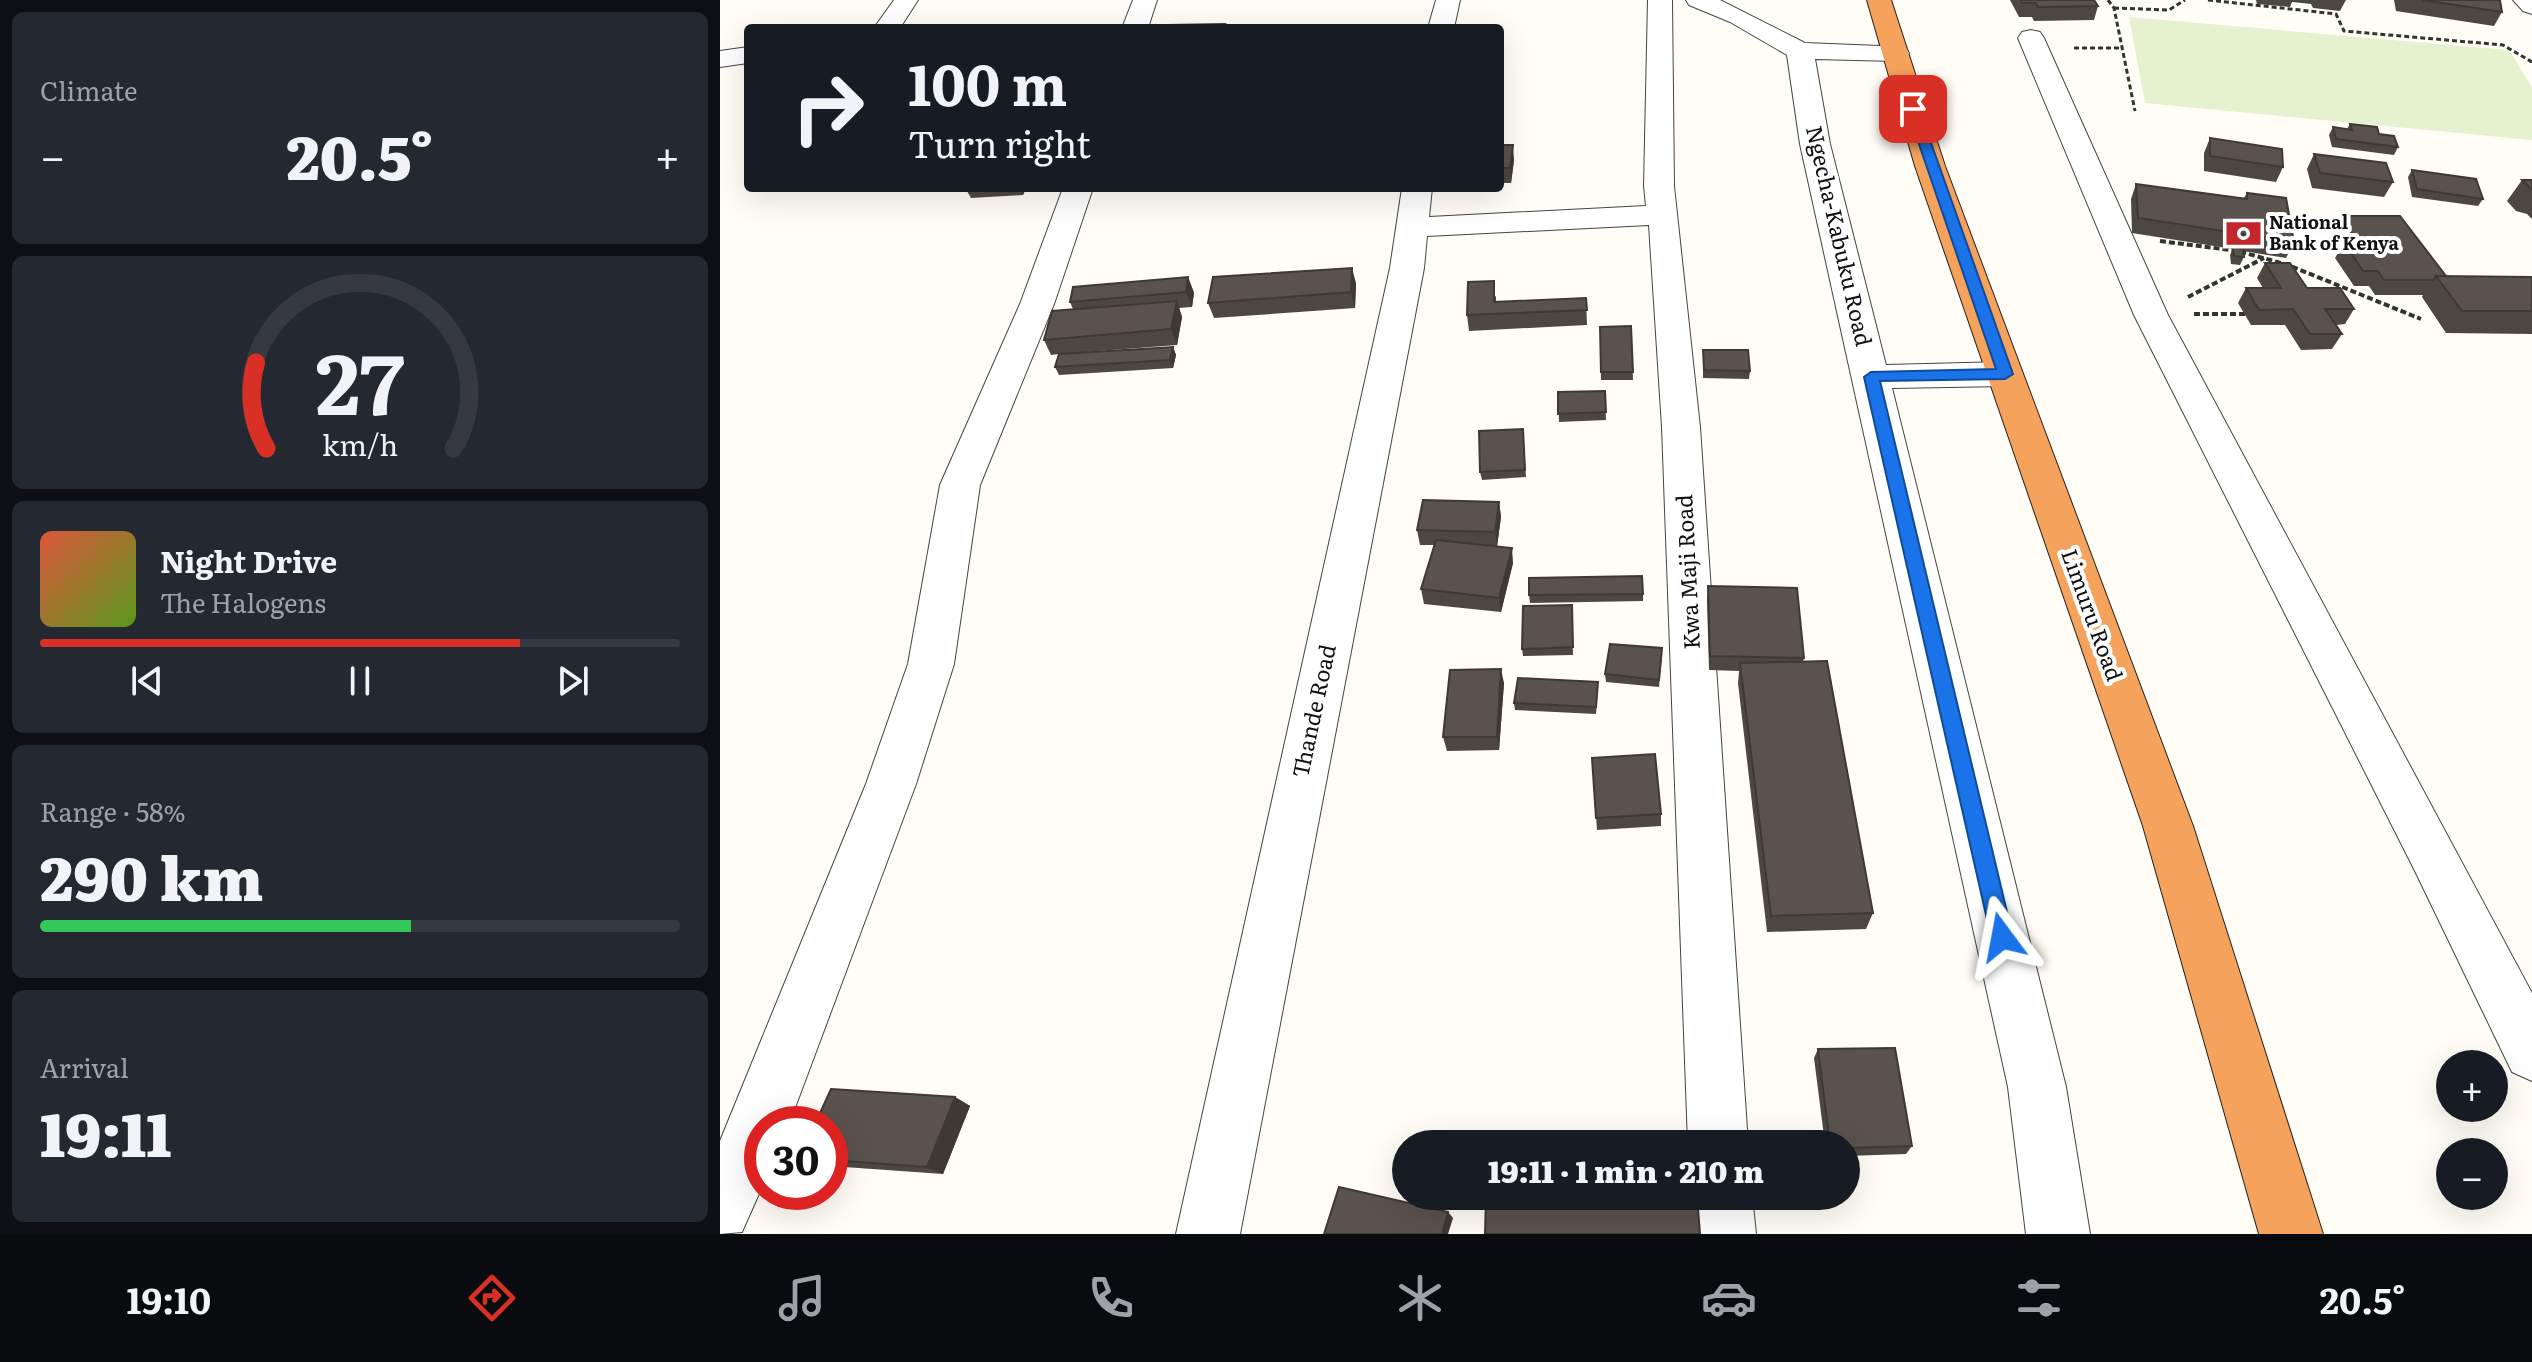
<!DOCTYPE html>
<meta charset="utf-8">
<style>
body{margin:0;font-family:Literata,serif;background:#242831;color:#f1f3f6;height:100vh;display:flex;flex-direction:column;font-size:30px;white-space:nowrap}
*{box-sizing:border-box;margin:0}
p{font-size:26px;color:#9ea1a6}
.icon{flex:none;width:44px;height:44px;fill:none;stroke:currentColor;stroke-width:2;stroke-linecap:round;stroke-linejoin:round}
.map{position:relative;flex:1;overflow:hidden}
.side{display:flex;flex-direction:column;gap:12px;padding:12px;background:#0d0f14;width:720px}
.side>*{flex:none}
.guide{position:absolute;left:24px;top:24px;width:760px;height:168px;border-radius:8px;box-shadow:0 8px 32px #0002;background:#171b24;color:#f1f3f6;overflow:hidden}
.controls{position:absolute;left:1716px;top:1050px;display:grid;gap:16px}
.controls a{display:grid;place-items:center;width:72px;height:72px;border-radius:50%;background:#171b24;box-shadow:0 8px 32px #0002;font-size:40px}
.speed{position:absolute;left:24px;top:1106px;display:flex;gap:16px;font-size:40px;font-weight:700;text-align:center}
.speed>*{display:grid;place-content:center;width:104px;height:104px;border-radius:50%;background:#171b24;box-shadow:0 8px 32px #0002;line-height:1}
.speed .limit{border:12px solid #d22;background:#fff;color:#111}
.pin{position:absolute;display:grid;place-items:center;width:68px;height:68px;color:#fff;margin:-34px;border-radius:16px;box-shadow:0 4px 12px #0006}
.me{position:absolute;width:88px;margin:-44px;rotate:347deg;stroke-linejoin:round;filter:drop-shadow(0 0 6px #0008)}
.turn{display:flex;align-items:center;gap:28px;height:168px;padding:0 32px;font-size:36px}
.turn .icon{width:104px;height:104px;stroke-width:2.5}
.turn b{display:block;font-size:56px;line-height:68px}
.big{font-size:60px;font-weight:800;line-height:1.1}
.side .widget{flex:1;display:flex;flex-direction:column;justify-content:center;gap:12px;min-width:0;padding:0 28px;border-radius:12px;background:#242831}
.side .dial{align-items:center;gap:0}
.dial svg{height:208px;overflow:visible;fill:none;stroke:#363941;stroke-width:7;stroke-linecap:round;text-anchor:middle}
.dial text{fill:#f1f3f6;stroke:none}
.song{display:flex;align-items:center;gap:24px}
.cover{width:96px;height:96px;border-radius:12px;background:linear-gradient(135deg,hsl(10 70% 55%),hsl(90 70% 35%))}
.played{height:8px;border-radius:4px;background:linear-gradient(90deg,#d93025 75%,#363941 75%)}
.keys{display:flex;justify-content:space-around;direction:ltr}
.heat{display:flex;justify-content:space-between;align-items:center;font-size:44px;direction:ltr}
.charge{height:12px;border-radius:6px;background:linear-gradient(90deg,#34c759 58%,#363941 0)}
.trip{position:absolute;left:672px;top:1130px;width:468px;height:80px;border-radius:40px;background:#171b24;box-shadow:0 8px 32px #0002;font-weight:800;line-height:80px;text-align:center}
.dock{display:flex;height:128px;justify-content:space-around;align-items:center;background:#090b0e;color:#9ea1a6}
.dock .icon{width:56px;height:56px}
.dock .active{color:#d93025}
.dock b{font-size:36px;color:#f1f3f6}
main{display:flex;flex:1;min-height:0}
.map>svg:first-child{display:block}
.pitch{fill:#e6f2cf}
.lines{fill:none;stroke-linecap:round;stroke-linejoin:round}
.minor-casing{stroke:#444;stroke-width:2}
.highway-casing{stroke:#222;stroke-width:2}
.path-far1{stroke:#333;stroke-width:3;stroke-dasharray:5 3;stroke-linecap:butt}
.path{stroke:#333;stroke-width:4;stroke-dasharray:6 3;stroke-linecap:butt}
.minor{fill:#fff;fill-rule:evenodd}
.highway{fill:#f5a25d;fill-rule:evenodd}
.wall{fill:#4d4742}
.shaded-wall{fill:#3f3936}
.building{fill:#5a524d;stroke:#3f3936;stroke-width:2}
.route{fill:#1a73e8;stroke:#114b97;stroke-width:2}
.labels{text-anchor:middle;stroke-width:8;stroke-linejoin:round;paint-order:stroke}
.far-poi-label{font-size:18px;font-weight:bold;fill:#111;stroke:#fff;text-anchor:start}
.street-label{font-size:22px;fill:#111;stroke:#fff}
</style>
<main>
<section class="side">
<div class="widget"><p>Climate</p>
<div class="heat"><a>−</a><b class="big">20.5°</b><a>+</a></div>
</div>
<div class="widget dial"><svg viewBox="0 0 100 80">
<path d="M14 69A42 42 0 1 1 86 69"/>
<path d="M14 69A42 42 0 0 1 10 36" stroke="#d93025"/>
<text x="50" y="56" font-size="32" font-weight="700">27</text>
<text x="50" y="72" font-size="11">km/h</text>
</svg></div>
<div class="widget">
<div class="song"><i class="cover"></i><div><b>Night Drive</b><p>The Halogens</p></div></div>
<div class="played"></div>
<div class="keys"><svg class="icon" aria-label="previous" viewBox="0 0 24 24"><path d="M18 5L8 12l10 7zM5 5v14"/></svg><svg class="icon" aria-label="pause" viewBox="0 0 24 24"><path d="M8 5v14M16 5v14"/></svg><svg class="icon" aria-label="next" viewBox="0 0 24 24"><path d="M6 5l10 7-10 7zM19 5v14"/></svg></div>
</div>
<div class="widget"><p>Range · 58%</p><b class="big">290 km</b><div class="charge"></div></div>
<div class="widget"><p>Arrival</p><b class="big">19:11</b></div>
</section>
<div class="map">
<svg width="1812" height="1234" viewBox="0 0 1812 1234">
<rect width="100%" height="100%" fill="#fffdf5"/>
<polygon class="pitch" points="1409,17 1789,50 1812,87 1812,140 1425,103"/>
<g class="lines">
<defs>
<g id="minor">
<polygon points="174,0 198,0 180,28 154,28"/>
<polygon points="413,0 437,0 428,28 402,28"/>
<polygon points="716,0 740,0 734,28 708,28"/>
<polygon points="928,0 952,0 954,186 980,427 1028,1144 968,1144 942,427 929,225 707,236 704,268 520,1234 456,1234 670,268 682,188 712,188 709,217 926,206 924,186"/>
<polygon points="966,0 1000,0 1085,43 1185,47 1189,53 1185,59 1176,61 1095,59 1110,144 1166,365 1285,362 1298,366 1303,374 1298,382 1285,386 1172,388 1346,1087 1370,1234 1306,1234 1288,1087 1080,144 1067,55 1010,22 969,5"/>
<polygon points="1793,0 1812,0 1812,14 1803,11"/>
<polygon points="1311,30 1320,32 1324,38 1448,315 1812,993 1812,1081 1792,1072 1695,871 1414,315 1298,38 1302,32"/>
<polygon points="28,47 28,63 0,67 0,51"/>
<polygon points="343,188 373,188 334,304 260,485 234,664 196,784 69,1124 42,1124 42,1187 22,1232 0,1234 0,1141 146,784 188,664 220,485 300,304"/>
<polygon points="970,1196 1032,1196 1036,1234 972,1234"/>
</g>
<polygon id="highway" points="1147,0 1171,0 1225,166 1473,826 1603,1234 1539,1234 1423,826 1195,166"/>
</defs>
<use href="#minor" class="minor-casing"/>
<use href="#highway" class="highway-casing"/>
<g class="path-far1">
<polyline points="1388,0 1394,8 1415,111"/>
<polyline points="1488,0 1616,14 1624,31 1783,45 1812,62"/>
<polyline points="1394,8 1449,10 1465,0"/>
<polyline points="1354,48 1401,48"/>
</g>
<g class="path">
<polyline points="1440,241 1518,251 1568,265 1701,319"/>
<polyline points="1468,297 1544,258"/>
<polyline points="1474,314 1525,314"/>
</g>
<use href="#minor" class="minor"/>
<use href="#highway" class="highway"/>
</g>
<g class="wall">
<polygon points="1290,0 1374,0 1378,6 1374,20 1314,21 1312,17 1299,17"/>
<polygon points="1536,0 1626,0 1620,11 1593,8 1591,4 1572,2 1570,7 1537,4"/>
<polygon points="1674,0 1780,0 1782,12 1774,26 1676,11"/>
<polygon points="1630,124 1678,147 1674,155 1612,147 1609,135 1613,127 1627,129"/>
<polygon points="1490,138 1563,167 1556,182 1484,171 1484,153"/>
<polygon points="780,145 794,160 791,183 780,183"/>
<polygon points="1594,154 1673,182 1664,197 1592,188 1587,169"/>
<polygon points="1692,170 1763,199 1758,206 1692,197 1688,177"/>
<polygon points="1802,180 1812,180 1812,219 1807,214 1796,211 1787,201"/>
<polygon points="1416,184 1524,198 1527,193 1574,242 1566,258 1523,251 1524,257 1520,265 1511,264 1510,255 1513,249 1412,233 1411,199"/>
<polygon points="248,188 306,188 303,195 251,198 247,191"/>
<polygon points="1620,216 1726,276 1812,277 1812,334 1726,333 1702,297 1703,295 1655,295 1649,286 1634,286 1615,258 1622,246 1612,231"/>
<polygon points="1545,263 1587,288 1634,309 1625,324 1616,325 1622,334 1612,349 1581,350 1565,325 1531,325 1518,303 1526,288 1543,288 1537,278"/>
<polygon points="468,277 474,293 472,307 459,308 462,317 457,345 352,353 453,347 456,355 453,368 339,375 335,367 339,354 331,355 324,340 332,311 353,309 350,302 353,287"/>
<polygon points="636,283 635,308 494,318 488,303"/>
<polygon points="776,296 776,302 866,298 867,325 749,331 747,315"/>
<polygon points="911,326 913,380 881,380 880,327"/>
<polygon points="983,350 1030,371 1029,379 983,378"/>
<polygon points="885,391 886,420 839,422 838,392"/>
<polygon points="803,429 806,477 762,480 760,472"/>
<polygon points="779,502 781,517 777,546 793,563 781,612 704,604 701,589 714,545 700,545 697,530"/>
<polygon points="988,586 1084,658 1083,662 1153,913 1146,929 1047,932 1018,683 1019,671 989,670 987,600"/>
<polygon points="923,594 923,601 810,603 809,595"/>
<polygon points="852,605 853,655 803,656 802,649"/>
<polygon points="942,656 939,687 886,682 885,674"/>
<polygon points="784,683 779,750 727,751 723,737"/>
<polygon points="878,690 876,714 795,710 794,703"/>
<polygon points="872,758 941,814 941,826 877,830"/>
<polygon points="1098,1049 1192,1146 1186,1154 1126,1156 1126,1144 1105,1144 1094,1058"/>
<polygon points="235,1097 250,1106 223,1174 110,1166 110,1124"/>
</g>
<g class="shaded-wall">
<polygon points="793,145 794,160 791,183 790,168"/>
<polygon points="299,188 306,188 303,195"/>
<polygon points="632,268 636,283 635,308 631,292"/>
<polygon points="468,277 474,293 472,307 466,292"/>
<polygon points="457,301 462,317 457,345 451,329"/>
<polygon points="453,347 456,355 453,368 450,360"/>
<polygon points="779,502 781,517 777,547 775,532"/>
<polygon points="792,548 793,563 781,612 779,598"/>
<polygon points="781,669 784,683 779,750 777,737"/>
<polygon points="235,1097 250,1106 223,1174 207,1167"/>
<polygon points="728,1212 733,1218 728,1234 722,1234"/>
</g>
<g class="building">
<polygon points="1301,0 1374,0 1378,6 1318,7 1316,3 1302,3"/>
<polygon points="1702,0 1780,0 1782,12"/>
<polygon points="505,24 503,28 446,28 447,25"/>
<polygon points="1630,124 1657,127 1659,134 1674,136 1678,147 1616,139 1613,127 1632,130"/>
<polygon points="1490,138 1562,149 1563,167 1490,156"/>
<polygon points="780,145 793,145 790,168 780,168"/>
<polygon points="1594,154 1666,163 1673,182 1600,173"/>
<polygon points="1692,170 1756,179 1763,199 1697,189"/>
<polygon points="1802,180 1812,180 1812,189 1811,189"/>
<polygon points="1416,184 1527,199 1527,193 1566,198 1574,242 1418,218"/>
<polygon points="248,188 291,188 247,191"/>
<polygon points="1620,216 1680,216 1726,276 1716,276 1714,280 1664,280 1658,271 1643,271 1624,242 1639,243"/>
<polygon points="1513,247 1523,249 1524,257 1514,256"/>
<polygon points="1545,263 1570,263 1587,288 1620,288 1634,309 1605,309 1622,334 1590,334 1573,309 1539,310 1526,288 1561,288"/>
<polygon points="632,268 631,292 488,303 493,277"/>
<polygon points="1716,276 1812,277 1812,311 1742,311"/>
<polygon points="468,277 466,292 350,302 353,287"/>
<polygon points="774,281 774,302 866,298 867,310 747,315 748,282"/>
<polygon points="457,301 451,329 324,340 332,311"/>
<polygon points="911,326 913,372 881,372 880,327"/>
<polygon points="453,347 450,360 335,367 339,354"/>
<polygon points="983,350 1028,350 1030,371 984,370"/>
<polygon points="885,391 886,412 838,414 838,392"/>
<polygon points="803,429 805,470 760,472 759,431"/>
<polygon points="703,500 779,502 775,532 697,530"/>
<polygon points="716,540 792,548 779,598 701,589"/>
<polygon points="922,576 923,594 809,595 809,578"/>
<polygon points="988,586 1077,588 1084,658 990,656"/>
<polygon points="852,605 853,647 802,649 803,606"/>
<polygon points="890,644 942,648 939,680 885,674"/>
<polygon points="1107,661 1153,913 1051,916 1020,663"/>
<polygon points="781,669 777,737 723,737 730,670"/>
<polygon points="798,678 878,682 876,707 794,703"/>
<polygon points="935,754 941,814 876,818 872,758"/>
<polygon points="1175,1048 1192,1146 1126,1148 1126,1144 1110,1144 1098,1049"/>
<polygon points="111,1089 235,1097 207,1167 110,1160 110,1124 95,1124"/>
<polygon points="619,1187 728,1212 722,1234 604,1234"/>
<polygon points="766,1196 977,1196 980,1234 765,1234"/>
</g>
<polygon class="route" points="1189,107 1199,109 1293,374 1285,379 1160,381 1293,937 1290,944 1282,948 1274,944 1271,937 1144,377 1151,372 1276,369 1187,109"/>
<defs>
<symbol id="bank-bare" viewBox="-9 -9 18 18"><path d="M-6-4H6V4H-6ZM0-2.3a2.3 2.3 0 1 0 0 4.6a2.3 2.3 0 1 0 0-4.6Z" fill="#c4262e" stroke="#fff" stroke-width="2.5" paint-order="stroke"/></symbol>
</defs>
<g fill-rule="evenodd">
<use href="#bank-bare" x="1498" y="208" width="51" height="51"/>
</g>
<g class="labels">
<g class="far-poi-label">
<text x="1549" y="229">National<tspan x="1549" dy="21">Bank of Kenya</tspan></text>
</g>
<g class="street-label">
<text transform="translate(1119 236) rotate(77)" y="8">Ngecha-Kabuku Road</text>
<text transform="translate(968 572) rotate(-93)" y="8">Kwa Maji Road</text>
<text transform="translate(1372 615) rotate(70)" y="8">Limuru Road</text>
<text transform="translate(594 711) rotate(-78)" y="8">Thande Road</text>
</g>
</g>
</svg>
<div class="controls">
<a>+</a>
<a>−</a>
</div>
<div class="speed"><div class="limit">30</div></div>
<div class="pin" style="left:1193px;top:109px;background:#d93025"><svg class="icon" aria-label="arrive" viewBox="0 0 24 24"><path d="M6 21V4h12l-3 4 3 4H6"/></svg></div>
<svg class="me" style="left:1282px;top:937px" viewBox="-20 -20 40 40"><path d="M0-17L14 15 0 8-14 15z" fill="#1a73e8" stroke="#fff" stroke-width="4"/></svg>
<div class="trip">19:11 · 1 min · 210 m</div>
<div class="guide">
<div class="turn"><svg class="icon" aria-label="right" viewBox="0 0 24 24"><path d="M7 20v-9h11M14 6l5 5-5 5"/></svg><div><b>100 m</b>Turn right</div></div>
</div>
</div>
</main>
<nav class="dock">
<b>19:10</b>
<svg class="icon active" aria-label="directions" viewBox="0 0 24 24"><path d="M12 3l9 9-9 9-9-9zM9 14v-3h6M13 9l2 2-2 2"/></svg>
<svg class="icon" aria-label="music" viewBox="0 0 24 24"><path d="M9 18V5l10-2v13"/><circle cx="6" cy="18" r="3"/><circle cx="16" cy="16" r="3"/></svg>
<svg class="icon" aria-label="phone" viewBox="0 0 24 24"><path d="M5 4h4l2 5-3 2q2 4 5 5l2-3 5 2v4C11 20 4 13 5 4z"/></svg>
<svg class="icon" aria-label="climate" viewBox="0 0 24 24"><path d="M12 3v18M4 7l16 10M4 17L20 7"/></svg>
<svg class="icon" aria-label="car" viewBox="0 0 24 24"><path d="M5 17H2v-5l4-1 3-4h7l3 4 3 1v5h-3M9 17h6M6 11h13"/><circle cx="7" cy="17" r="2"/><circle cx="17" cy="17" r="2"/></svg>
<svg class="icon" aria-label="filters" viewBox="0 0 24 24"><path d="M4 7h16M4 17h16"/><circle cx="9" cy="7" r="2"/><circle cx="15" cy="17" r="2"/></svg>
<b>20.5°</b>
</nav>
